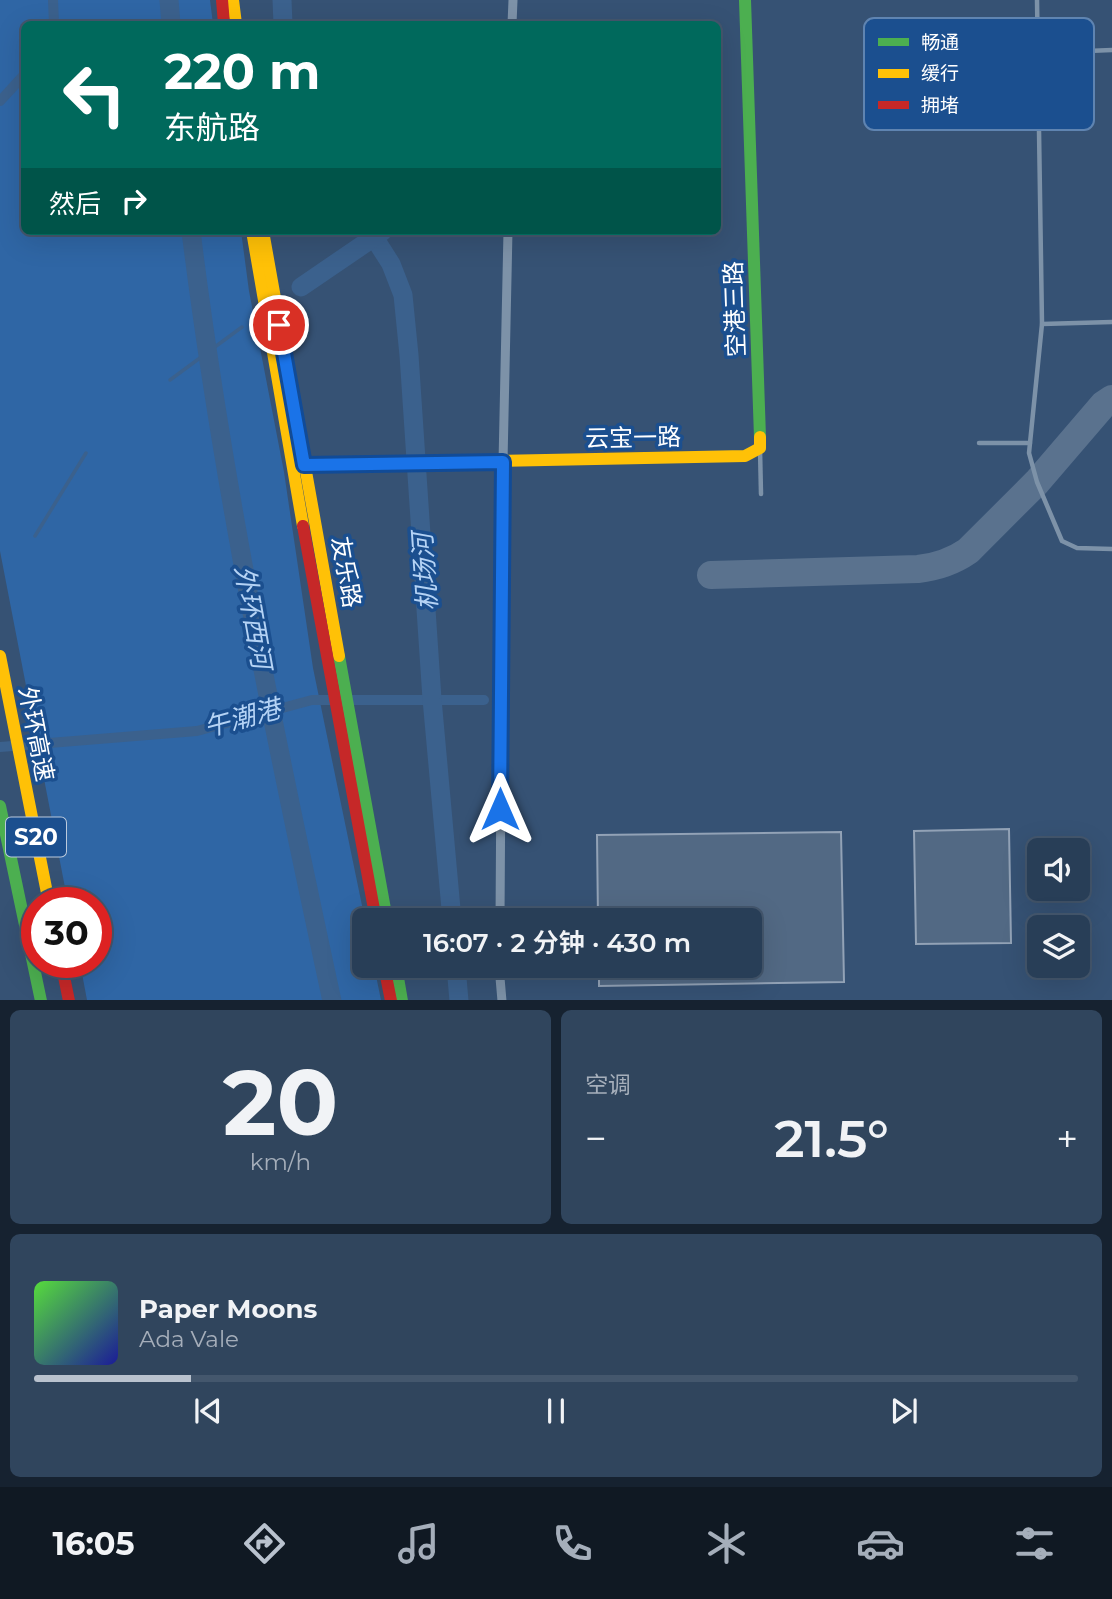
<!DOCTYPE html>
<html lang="zh">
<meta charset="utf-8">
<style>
body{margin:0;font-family:Montserrat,"Noto Sans SC",sans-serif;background:#30455d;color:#f1f3f6;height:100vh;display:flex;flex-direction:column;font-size:26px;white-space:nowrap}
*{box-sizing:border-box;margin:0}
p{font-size:23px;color:#a5aeba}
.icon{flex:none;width:38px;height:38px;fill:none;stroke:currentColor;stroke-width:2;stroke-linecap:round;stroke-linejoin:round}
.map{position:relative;height:1000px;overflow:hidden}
.side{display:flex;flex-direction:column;gap:10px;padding:10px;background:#162230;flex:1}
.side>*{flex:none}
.guide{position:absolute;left:21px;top:21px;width:700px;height:214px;border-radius:10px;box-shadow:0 7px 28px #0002,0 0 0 2px #44576d;background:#00695c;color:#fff;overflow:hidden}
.tools{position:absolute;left:1027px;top:838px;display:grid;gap:14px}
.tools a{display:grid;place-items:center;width:63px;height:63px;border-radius:10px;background:#283e57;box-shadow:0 7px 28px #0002,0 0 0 2px #44576d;font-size:35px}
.speed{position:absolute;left:21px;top:887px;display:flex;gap:14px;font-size:35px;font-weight:700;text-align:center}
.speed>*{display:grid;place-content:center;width:91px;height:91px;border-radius:50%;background:#283e57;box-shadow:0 7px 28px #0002,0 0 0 2px #44576d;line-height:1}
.speed .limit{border:10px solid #d22;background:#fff;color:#111}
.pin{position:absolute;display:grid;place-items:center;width:60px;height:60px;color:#fff;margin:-30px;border:4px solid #fff;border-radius:50%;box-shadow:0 2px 7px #0007}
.me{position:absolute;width:77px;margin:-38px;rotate:0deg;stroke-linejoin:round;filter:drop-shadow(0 0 5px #0008)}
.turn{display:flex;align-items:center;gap:24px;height:147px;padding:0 28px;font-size:32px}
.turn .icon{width:91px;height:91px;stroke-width:2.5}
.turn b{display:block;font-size:49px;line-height:60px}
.then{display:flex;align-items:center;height:66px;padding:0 28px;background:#0003;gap:14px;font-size:26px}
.big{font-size:52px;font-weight:600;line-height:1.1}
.side .card{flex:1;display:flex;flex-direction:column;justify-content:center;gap:10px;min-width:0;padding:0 24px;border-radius:10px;background:#30455d}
.side .dial{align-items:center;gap:0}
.dial b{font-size:91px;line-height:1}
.song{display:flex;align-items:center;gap:21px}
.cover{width:84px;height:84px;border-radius:10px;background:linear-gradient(135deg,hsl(110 70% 55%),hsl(240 70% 35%))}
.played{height:7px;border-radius:4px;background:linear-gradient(90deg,#b9c2ce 15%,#44576d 15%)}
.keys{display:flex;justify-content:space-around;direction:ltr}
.heat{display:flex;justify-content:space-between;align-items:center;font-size:38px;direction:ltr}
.side .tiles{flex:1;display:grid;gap:10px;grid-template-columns:1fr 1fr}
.card:last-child{grid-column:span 2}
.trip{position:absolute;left:352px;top:908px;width:410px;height:70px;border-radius:10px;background:#283e57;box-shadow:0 7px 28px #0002,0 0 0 2px #44576d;font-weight:600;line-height:70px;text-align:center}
.tabs{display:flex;height:112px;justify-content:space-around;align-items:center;background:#101923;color:#a5aeba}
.tabs .icon{width:49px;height:49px}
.tabs .selected{color:#b9c2ce}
.tabs b{font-size:32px;color:#f1f3f6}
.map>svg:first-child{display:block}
.green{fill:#2f66a5}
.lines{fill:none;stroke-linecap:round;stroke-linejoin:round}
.stream{stroke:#3b618d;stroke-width:3.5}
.canal{stroke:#3b618d;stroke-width:10}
.river{stroke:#3b618d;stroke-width:19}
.taxiway{stroke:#5a728e;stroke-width:28}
.building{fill:#526984;stroke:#92a2b6;stroke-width:2}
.lane{stroke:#7d92a8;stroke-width:4.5}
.street{stroke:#7d92a8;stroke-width:9}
.fast{stroke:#4caf50;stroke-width:12}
.slow{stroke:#ffc107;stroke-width:12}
.jam{stroke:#c62828;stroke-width:12}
.route-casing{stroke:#114b97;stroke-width:18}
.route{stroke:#1a73e8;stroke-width:12}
.labels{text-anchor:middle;stroke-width:7;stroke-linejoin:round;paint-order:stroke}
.shield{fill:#1b4f8f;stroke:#bbcadd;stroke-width:2}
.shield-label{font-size:23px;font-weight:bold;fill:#fff}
.street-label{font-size:24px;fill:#fff;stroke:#1b4f8f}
.water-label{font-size:26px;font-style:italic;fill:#b5d3f5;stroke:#1b4f8f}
.key{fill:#1b4f8f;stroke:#5f84b1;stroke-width:2}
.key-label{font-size:19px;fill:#fff}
</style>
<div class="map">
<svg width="1112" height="1001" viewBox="0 0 1112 1001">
<rect width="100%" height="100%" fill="#365274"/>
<polygon class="green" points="0,0 210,0 213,24 24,24 24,231 241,231 249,291 284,472 313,668 365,920 364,966 374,966 381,1000 87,1000 80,963 96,962 96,903 68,903 0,551"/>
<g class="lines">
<g class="stream">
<polyline points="170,380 242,327"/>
<polyline points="35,536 86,453"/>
</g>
<g class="canal">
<polyline points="53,0 54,24"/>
<polyline points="0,101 24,75"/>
<polyline points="0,747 197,731 312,700 484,700"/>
</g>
<g class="river">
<polyline points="169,0 171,24"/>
<polyline points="282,0 283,24"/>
<path d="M191 231C223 490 277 746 332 1001"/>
<polyline points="370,231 391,264 403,295 409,355 432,699 452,920"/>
<polyline points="301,287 383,231"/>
<polyline points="456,966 459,1001"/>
</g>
<path class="taxiway" d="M711 575 918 569C937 567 952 562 968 551L1037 482 1103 405 1112 399"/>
</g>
<g class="building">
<polygon points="1009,829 1011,943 916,944 914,831"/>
<polygon points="841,832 844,982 599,986 599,966 749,966 749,920 598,920 597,835"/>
</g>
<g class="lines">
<g class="lane">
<polyline points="1037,0 1042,324 1029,453 1037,482 1062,541 1077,548 1112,549"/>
<polyline points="1038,53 1112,50"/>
<polyline points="1042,324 1112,322"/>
<polyline points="979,443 1030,443"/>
<polyline points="760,449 761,494"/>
</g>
<g class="street">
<polyline points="512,24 513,0"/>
<polyline points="500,920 503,462 508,231"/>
<polyline points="499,966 502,1001"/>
</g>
<g class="fast">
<polyline points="745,0 760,437"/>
<polyline points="339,656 387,920"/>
<polyline points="0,806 41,1001"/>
<polyline points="396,966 402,1001"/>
</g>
<g class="slow">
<polyline points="233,0 236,24"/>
<polyline points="252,231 303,526"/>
<polyline points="263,231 339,656"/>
<polyline points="304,465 745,456 760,448 760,437"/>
<polyline points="0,656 49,903"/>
</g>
<g class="jam">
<polyline points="222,0 224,24"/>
<polyline points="303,526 376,920"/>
<polyline points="61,962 69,1001"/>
<polyline points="384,966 391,1001"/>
</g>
</g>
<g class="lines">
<defs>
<polyline id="route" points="279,325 304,465 503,462 500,809"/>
</defs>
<use href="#route" class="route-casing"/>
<use href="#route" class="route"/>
</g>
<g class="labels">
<rect class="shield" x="6" y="817.5" width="60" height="39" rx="5"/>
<g class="shield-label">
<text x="36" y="845">S20</text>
</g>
<g class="street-label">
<text transform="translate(735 309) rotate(-92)" y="8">空港三路</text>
<text transform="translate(633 438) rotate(-1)" y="8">云宝一路</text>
<text transform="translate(346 572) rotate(80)" y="8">友乐路</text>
<text transform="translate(36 734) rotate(79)" y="8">外环高速</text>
</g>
<g class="water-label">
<text transform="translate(425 572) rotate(-94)" y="9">机场河</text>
<text transform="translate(253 617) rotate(80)" y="9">外环西河</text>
<text transform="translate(242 718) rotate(-15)" y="9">午潮港</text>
</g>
</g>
<rect x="864" y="18" width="230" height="112" rx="10" class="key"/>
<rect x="878" y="38" width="31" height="8" fill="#4caf50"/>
<rect x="878" y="69" width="31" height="9" fill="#ffc107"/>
<rect x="878" y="101" width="31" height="8" fill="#c62828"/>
<g class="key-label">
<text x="921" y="49">畅通</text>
<text x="921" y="80">缓行</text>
<text x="921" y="112">拥堵</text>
</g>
</svg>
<div class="tools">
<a><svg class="icon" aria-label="sound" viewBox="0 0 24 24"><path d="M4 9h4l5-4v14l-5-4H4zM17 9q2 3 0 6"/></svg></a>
<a><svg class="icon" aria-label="layers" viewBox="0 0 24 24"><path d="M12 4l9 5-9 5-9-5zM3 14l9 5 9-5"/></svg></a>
</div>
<div class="speed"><div class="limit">30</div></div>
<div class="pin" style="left:279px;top:325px;background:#d93025"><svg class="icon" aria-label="arrive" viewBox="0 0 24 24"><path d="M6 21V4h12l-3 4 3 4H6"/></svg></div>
<svg class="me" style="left:500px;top:809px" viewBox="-20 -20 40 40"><path d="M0-17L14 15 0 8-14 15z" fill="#1a73e8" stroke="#fff" stroke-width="4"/></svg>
<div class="trip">16:07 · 2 分钟 · 430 m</div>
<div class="guide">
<div class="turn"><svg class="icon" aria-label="left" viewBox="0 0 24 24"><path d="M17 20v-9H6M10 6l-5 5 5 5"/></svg><div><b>220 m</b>东航路</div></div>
<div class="then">然后<svg class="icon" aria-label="right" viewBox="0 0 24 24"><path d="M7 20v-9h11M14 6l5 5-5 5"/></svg></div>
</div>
</div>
<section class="side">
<div class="tiles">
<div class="card dial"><b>20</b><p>km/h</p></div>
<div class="card"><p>空调</p>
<div class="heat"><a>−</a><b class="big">21.5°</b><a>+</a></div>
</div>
<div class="card">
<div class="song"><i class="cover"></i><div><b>Paper Moons</b><p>Ada Vale</p></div></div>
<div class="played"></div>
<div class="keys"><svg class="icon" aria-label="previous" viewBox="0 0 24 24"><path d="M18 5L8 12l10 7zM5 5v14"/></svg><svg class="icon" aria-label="pause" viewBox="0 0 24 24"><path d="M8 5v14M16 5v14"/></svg><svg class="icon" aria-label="next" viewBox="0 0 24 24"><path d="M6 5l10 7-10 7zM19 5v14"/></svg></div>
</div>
</div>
</section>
<nav class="tabs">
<b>16:05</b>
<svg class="icon selected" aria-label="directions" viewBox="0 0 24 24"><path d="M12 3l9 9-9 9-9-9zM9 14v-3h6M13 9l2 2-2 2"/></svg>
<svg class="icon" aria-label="music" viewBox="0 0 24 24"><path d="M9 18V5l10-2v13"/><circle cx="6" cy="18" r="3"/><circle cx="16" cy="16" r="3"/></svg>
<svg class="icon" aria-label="phone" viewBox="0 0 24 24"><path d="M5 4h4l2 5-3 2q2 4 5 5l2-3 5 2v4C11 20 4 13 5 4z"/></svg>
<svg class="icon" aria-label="climate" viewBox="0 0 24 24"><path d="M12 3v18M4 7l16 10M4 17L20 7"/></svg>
<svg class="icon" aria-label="car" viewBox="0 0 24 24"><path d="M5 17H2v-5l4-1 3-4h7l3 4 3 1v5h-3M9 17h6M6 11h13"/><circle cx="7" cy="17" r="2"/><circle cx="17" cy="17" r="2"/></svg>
<svg class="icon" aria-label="filters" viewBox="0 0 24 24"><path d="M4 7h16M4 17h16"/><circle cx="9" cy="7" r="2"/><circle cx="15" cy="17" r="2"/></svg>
</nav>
